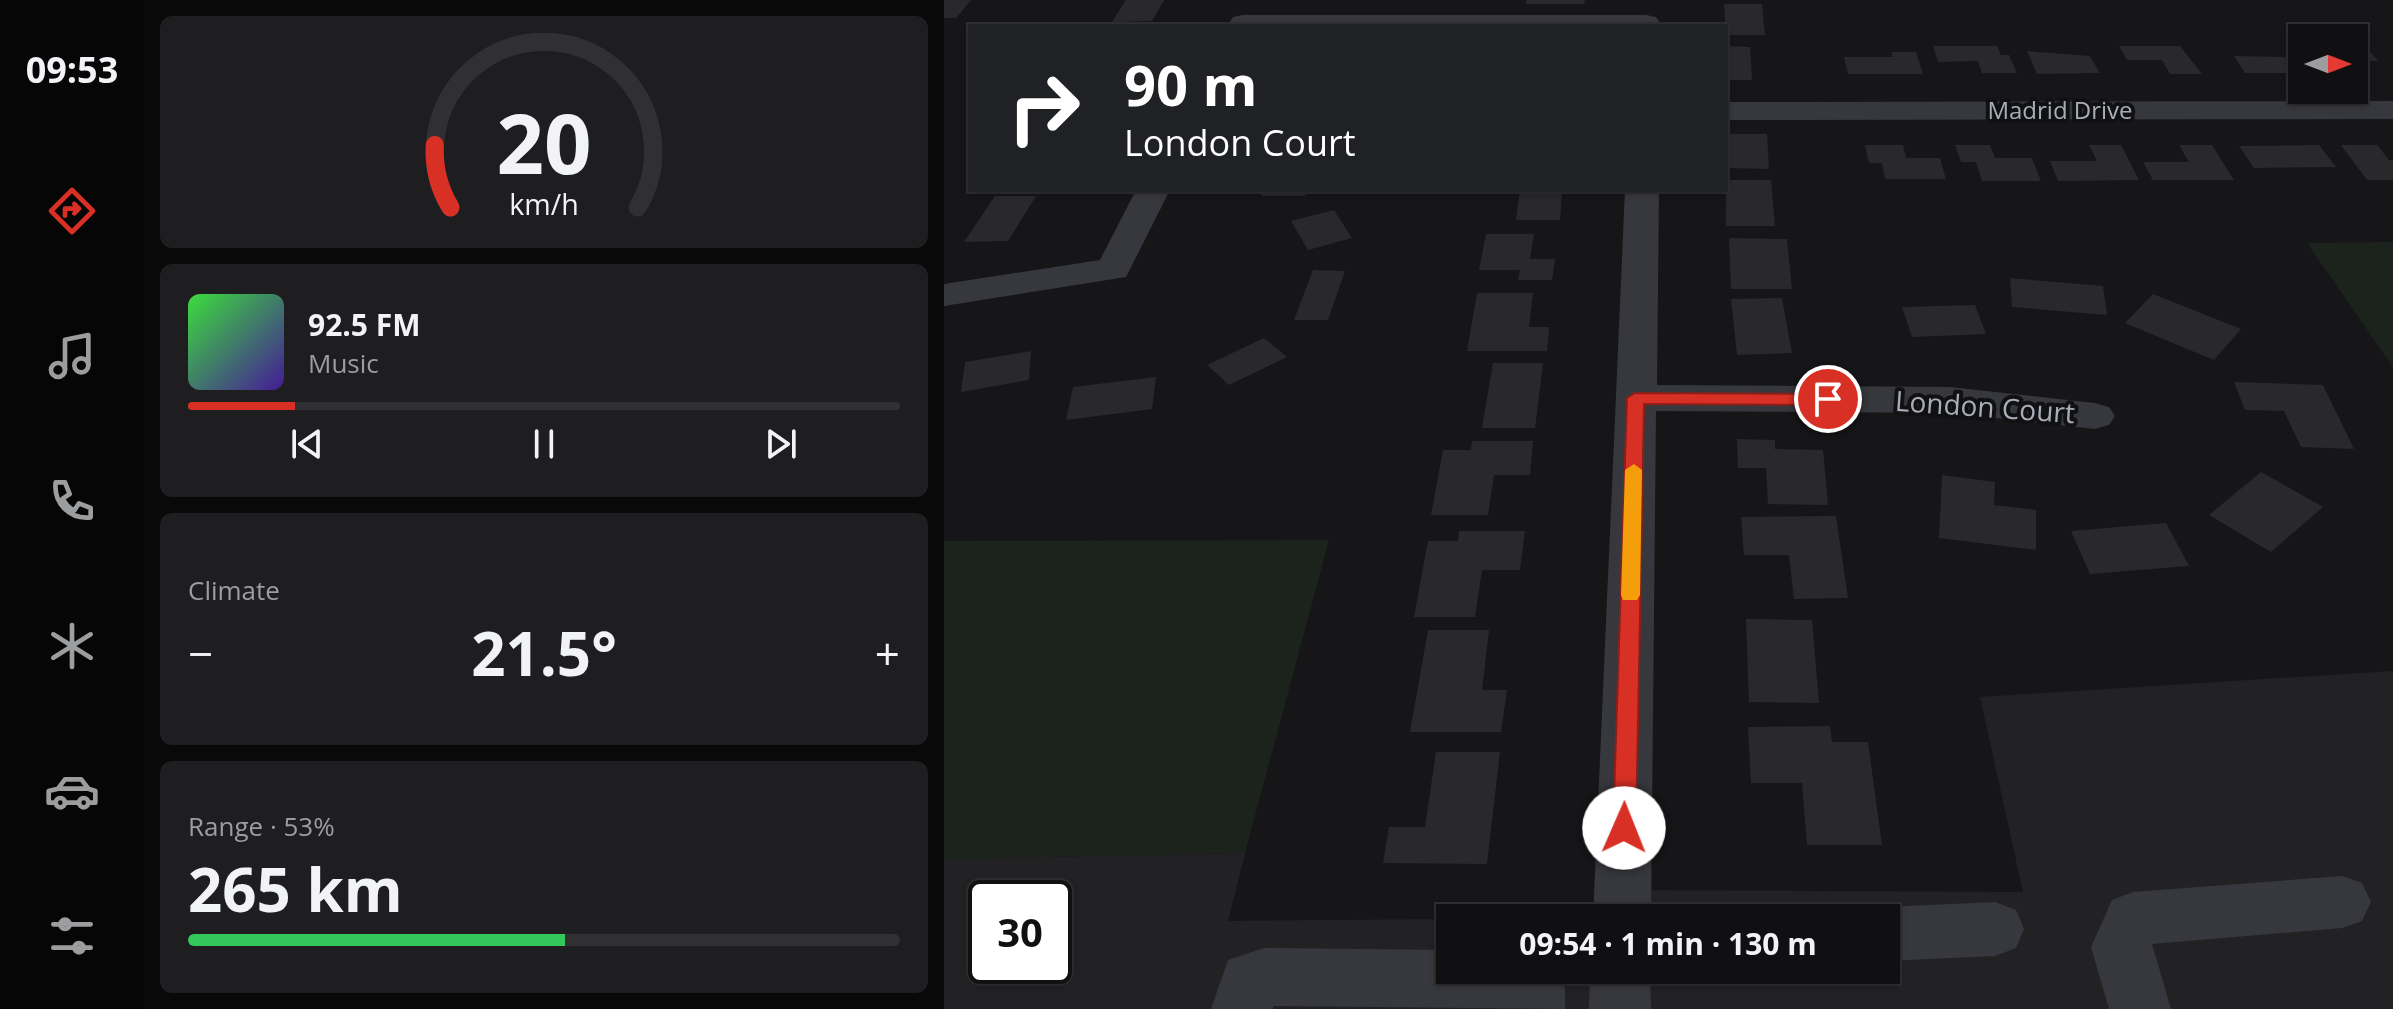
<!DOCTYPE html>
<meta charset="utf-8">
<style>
body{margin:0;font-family:"Open Sans",sans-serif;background:#1e1e20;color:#f1f3f6;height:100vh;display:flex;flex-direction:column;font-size:30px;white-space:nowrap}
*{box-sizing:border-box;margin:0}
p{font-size:26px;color:#9c9d9f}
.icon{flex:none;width:44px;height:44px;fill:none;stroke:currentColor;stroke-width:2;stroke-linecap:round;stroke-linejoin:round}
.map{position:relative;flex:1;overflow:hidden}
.sheet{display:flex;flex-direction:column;gap:16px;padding:16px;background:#09090a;width:800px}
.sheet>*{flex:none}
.hud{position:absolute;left:24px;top:24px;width:760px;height:168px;border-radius:0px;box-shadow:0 2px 6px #0004,0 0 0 2px #303032;background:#202124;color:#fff;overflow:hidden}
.needle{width:52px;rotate:90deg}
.tools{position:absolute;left:1344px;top:24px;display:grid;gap:16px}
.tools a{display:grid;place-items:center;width:80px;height:80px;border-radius:0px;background:#101012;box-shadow:0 2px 6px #0004,0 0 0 2px #303032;font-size:40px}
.speed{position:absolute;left:24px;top:880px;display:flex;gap:16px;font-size:40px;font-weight:700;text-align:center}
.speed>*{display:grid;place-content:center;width:104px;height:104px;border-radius:50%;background:#101012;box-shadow:0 2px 6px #0004,0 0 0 2px #303032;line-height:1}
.speed .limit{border:4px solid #111;border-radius:12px;background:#fff;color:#111}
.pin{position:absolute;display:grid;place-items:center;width:68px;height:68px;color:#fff;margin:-34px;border:4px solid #fff;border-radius:50%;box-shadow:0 2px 8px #0007}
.me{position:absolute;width:88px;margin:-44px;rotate:1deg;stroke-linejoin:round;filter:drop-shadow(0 0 6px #0008)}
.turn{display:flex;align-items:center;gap:28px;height:168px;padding:0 24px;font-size:36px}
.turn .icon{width:104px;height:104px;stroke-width:2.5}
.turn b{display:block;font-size:56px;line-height:68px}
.big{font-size:60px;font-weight:700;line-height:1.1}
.sheet .tile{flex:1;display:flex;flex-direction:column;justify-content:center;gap:12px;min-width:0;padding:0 28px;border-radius:12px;background:#1e1e20}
.sheet .dial{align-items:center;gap:0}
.dial svg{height:208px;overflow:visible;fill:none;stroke:#303032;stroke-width:7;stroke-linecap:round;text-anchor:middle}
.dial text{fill:#f1f3f6;stroke:none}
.song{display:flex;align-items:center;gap:24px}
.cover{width:96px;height:96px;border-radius:12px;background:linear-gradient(135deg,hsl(120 70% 55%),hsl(260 70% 35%))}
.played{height:8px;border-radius:4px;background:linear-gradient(90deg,#d93025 15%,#303032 15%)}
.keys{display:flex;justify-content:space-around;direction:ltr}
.heat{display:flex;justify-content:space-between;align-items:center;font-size:44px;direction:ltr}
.charge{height:12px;border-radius:6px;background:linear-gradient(90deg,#34c759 53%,#303032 0)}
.trip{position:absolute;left:492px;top:904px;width:464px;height:80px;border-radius:0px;background:#101012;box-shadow:0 2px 6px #0004,0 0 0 2px #303032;font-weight:700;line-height:80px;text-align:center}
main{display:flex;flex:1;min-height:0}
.tabs{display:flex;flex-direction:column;width:144px;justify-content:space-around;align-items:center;background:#060607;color:#9c9d9f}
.tabs .icon{width:56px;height:56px}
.tabs .active{color:#d93025}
.tabs b{font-size:36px;color:#f1f3f6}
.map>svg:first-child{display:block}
.built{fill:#222225;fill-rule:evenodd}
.green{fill:#1c231d}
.building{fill:#29292c}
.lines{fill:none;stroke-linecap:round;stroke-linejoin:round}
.minor{fill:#37383d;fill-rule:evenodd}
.route{fill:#d93025;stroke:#8d1f18;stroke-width:2}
.slow{fill:#f59e0b}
.labels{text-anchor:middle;stroke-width:8;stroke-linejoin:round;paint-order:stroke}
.far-street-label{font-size:24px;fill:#a8adb8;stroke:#111113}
.street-label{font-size:28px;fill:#a8adb8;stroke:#111113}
</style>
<main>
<nav class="tabs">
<b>09:53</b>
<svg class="icon active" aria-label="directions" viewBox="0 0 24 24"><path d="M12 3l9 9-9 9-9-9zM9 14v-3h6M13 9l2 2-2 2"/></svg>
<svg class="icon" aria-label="music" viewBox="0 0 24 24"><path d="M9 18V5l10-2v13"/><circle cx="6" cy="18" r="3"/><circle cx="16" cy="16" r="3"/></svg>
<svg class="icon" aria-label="phone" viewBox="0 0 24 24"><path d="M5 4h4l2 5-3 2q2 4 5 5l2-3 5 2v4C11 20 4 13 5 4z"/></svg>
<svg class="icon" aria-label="climate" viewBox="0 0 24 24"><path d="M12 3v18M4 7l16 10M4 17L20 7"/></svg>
<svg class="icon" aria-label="car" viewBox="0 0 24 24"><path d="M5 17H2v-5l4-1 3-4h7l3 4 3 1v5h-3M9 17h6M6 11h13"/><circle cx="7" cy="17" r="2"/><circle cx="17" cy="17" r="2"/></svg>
<svg class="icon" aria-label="filters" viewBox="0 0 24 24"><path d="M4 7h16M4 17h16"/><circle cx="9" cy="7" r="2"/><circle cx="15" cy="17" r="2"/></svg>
</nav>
<section class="sheet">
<div class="tile dial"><svg viewBox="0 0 100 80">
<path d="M14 69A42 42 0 1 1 86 69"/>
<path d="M14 69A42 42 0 0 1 8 45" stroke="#d93025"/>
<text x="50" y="56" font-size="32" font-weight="700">20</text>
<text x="50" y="72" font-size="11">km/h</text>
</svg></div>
<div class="tile">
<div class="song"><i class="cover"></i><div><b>92.5 FM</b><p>Music</p></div></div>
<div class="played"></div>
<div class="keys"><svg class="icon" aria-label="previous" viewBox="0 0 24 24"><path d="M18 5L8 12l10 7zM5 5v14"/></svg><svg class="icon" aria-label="pause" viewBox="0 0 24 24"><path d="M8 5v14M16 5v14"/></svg><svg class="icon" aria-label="next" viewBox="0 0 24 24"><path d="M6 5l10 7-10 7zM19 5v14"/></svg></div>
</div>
<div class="tile"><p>Climate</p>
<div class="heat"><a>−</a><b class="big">21.5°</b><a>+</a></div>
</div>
<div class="tile"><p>Range · 53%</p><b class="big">265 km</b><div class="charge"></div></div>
</section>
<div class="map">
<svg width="1449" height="1009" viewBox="0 0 1449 1009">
<rect width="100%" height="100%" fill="#161618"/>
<path class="built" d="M1449 671V1009H0V859L301 853 284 921 506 919V970H942V918H583L677 917 678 890 1079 892 1036 697ZM42 898H110V966H42Z"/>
<g class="green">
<polygon points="1449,242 1449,367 1363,243"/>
<polygon points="385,540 301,853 0,859 0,541"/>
</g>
<g class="building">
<polygon points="0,0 27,0 12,18 0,18"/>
<polygon points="182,0 220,0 208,21 168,22"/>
<polygon points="582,0 641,0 640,4 582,4"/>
<polygon points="780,4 818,4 821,35 782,35"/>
<polygon points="782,46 806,47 808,80 782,80"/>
<polygon points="989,46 1053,46 1057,55 1065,55 1073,73 1038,73 1034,61 994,62"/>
<polygon points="1175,46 1236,46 1258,74 1226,74 1218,60 1183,60"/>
<polygon points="1410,46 1421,46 1434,61 1410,61"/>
<polygon points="1083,51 1146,56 1156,73 1093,74"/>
<polygon points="947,52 972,52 979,74 904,74 900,57 949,57"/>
<polygon points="1290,56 1341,57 1352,73 1301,73"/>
<polygon points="782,134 823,134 825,169 782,168"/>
<polygon points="921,145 959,145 962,158 996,158 1002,179 941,179 938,163 925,163"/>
<polygon points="1011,145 1046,145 1051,158 1088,158 1097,181 1038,181 1032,162 1017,162"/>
<polygon points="1145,145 1177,145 1195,180 1114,181 1106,161 1153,161"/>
<polygon points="1235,145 1268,145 1290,180 1209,180 1199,162 1245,162"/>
<polygon points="1375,145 1392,167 1310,168 1295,146"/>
<polygon points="1397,145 1433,145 1445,160 1449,160 1449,180 1423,180"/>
<polygon points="782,180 827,180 831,226 782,226"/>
<polygon points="320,190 363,190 361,196 317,196"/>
<polygon points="576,190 618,190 616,220 572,220"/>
<polygon points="51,196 92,196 64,241 20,242"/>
<polygon points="390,210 408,238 364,250 347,221"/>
<polygon points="542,234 590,234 586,259 611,259 608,280 574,280 576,270 535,270"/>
<polygon points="785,238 843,239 848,289 787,289"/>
<polygon points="369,270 401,271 384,320 350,320"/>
<polygon points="1066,278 1159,286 1163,315 1068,307"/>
<polygon points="533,293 589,293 585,327 605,327 603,351 523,351"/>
<polygon points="1209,294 1297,329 1270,360 1181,323"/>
<polygon points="838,298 848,353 793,355 787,299"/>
<polygon points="1031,305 1042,334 968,337 958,307"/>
<polygon points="320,338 343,357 285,385 263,365"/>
<polygon points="87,351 85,380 17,392 21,362"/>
<polygon points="549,363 599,363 591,428 538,428"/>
<polygon points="212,377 208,409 122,420 129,387"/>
<polygon points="1290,382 1379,385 1410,449 1357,447 1340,411 1301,410"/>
<polygon points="793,439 831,440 831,449 879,450 884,505 824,504 822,468 794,468"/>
<polygon points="528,441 589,441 586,475 550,475 544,515 487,515 499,450 527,450"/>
<polygon points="1317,472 1379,507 1327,552 1265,515"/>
<polygon points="998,475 1051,482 1050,505 1092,510 1092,550 995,538"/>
<polygon points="892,516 904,598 850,599 845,555 800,555 797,517"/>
<polygon points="1222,523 1245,566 1146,574 1127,531"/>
<polygon points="515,531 581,531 576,570 538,570 531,617 470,617 484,541 514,541"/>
<polygon points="802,619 868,620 875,703 805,702"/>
<polygon points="484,630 545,630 538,690 563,690 557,732 466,732"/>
<polygon points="886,726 888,742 924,742 938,845 863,845 858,783 807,783 804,727"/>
<polygon points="492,752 556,752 543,864 439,863 445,827 481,827"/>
</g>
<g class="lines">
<g class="minor">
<polygon points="299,15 702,15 712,17 716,23 714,26 287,26 285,23 289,17"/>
<polygon points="1449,101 1449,119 782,120 782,102"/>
<polygon points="192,190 226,190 182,277 0,306 0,284 156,260"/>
<polygon points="681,190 715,190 713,385 1006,387 1151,403 1165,407 1171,416 1165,425 1151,429 1006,413 712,411 707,918 649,918"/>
<polygon points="1398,876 1418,883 1427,902 1418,921 1398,928 1208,944 1227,1009 1165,1009 1147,947 1168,900 1189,892"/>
<polygon points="1051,902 1072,910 1080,929 1072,948 1051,956 942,961 942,918 920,918 942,907"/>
<polygon points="320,948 506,950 506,970 613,970 621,988 621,1009 329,1006 329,1009 267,1009 284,960"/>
<polygon points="646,970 706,970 707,1009 645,1009"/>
</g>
</g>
<polygon class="route" points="691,393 884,394 892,399 884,405 700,404 692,828 688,835 680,838 672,835 669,828 683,398"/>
<polygon class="slow" points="690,464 698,470 696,595 693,600 679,600 677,595 681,470"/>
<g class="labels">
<g class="far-street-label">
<text x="1116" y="119">Madrid Drive</text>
</g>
<g class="street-label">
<text transform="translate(1041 407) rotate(4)" y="10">London Court</text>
</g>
</g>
</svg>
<div class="tools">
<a><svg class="needle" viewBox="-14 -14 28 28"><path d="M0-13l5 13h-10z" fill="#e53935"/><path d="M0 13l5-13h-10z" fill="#9c9d9f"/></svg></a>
</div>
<div class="speed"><div class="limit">30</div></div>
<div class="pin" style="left:884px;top:399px;background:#d93025"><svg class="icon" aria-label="arrive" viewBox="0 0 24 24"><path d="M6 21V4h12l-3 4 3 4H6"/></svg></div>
<svg class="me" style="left:680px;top:828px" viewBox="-20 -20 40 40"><circle r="19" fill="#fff"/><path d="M0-13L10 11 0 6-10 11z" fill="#d93025"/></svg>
<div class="trip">09:54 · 1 min · 130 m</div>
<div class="hud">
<div class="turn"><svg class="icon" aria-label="right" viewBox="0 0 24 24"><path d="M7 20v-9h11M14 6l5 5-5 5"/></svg><div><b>90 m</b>London Court</div></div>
</div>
</div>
</main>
